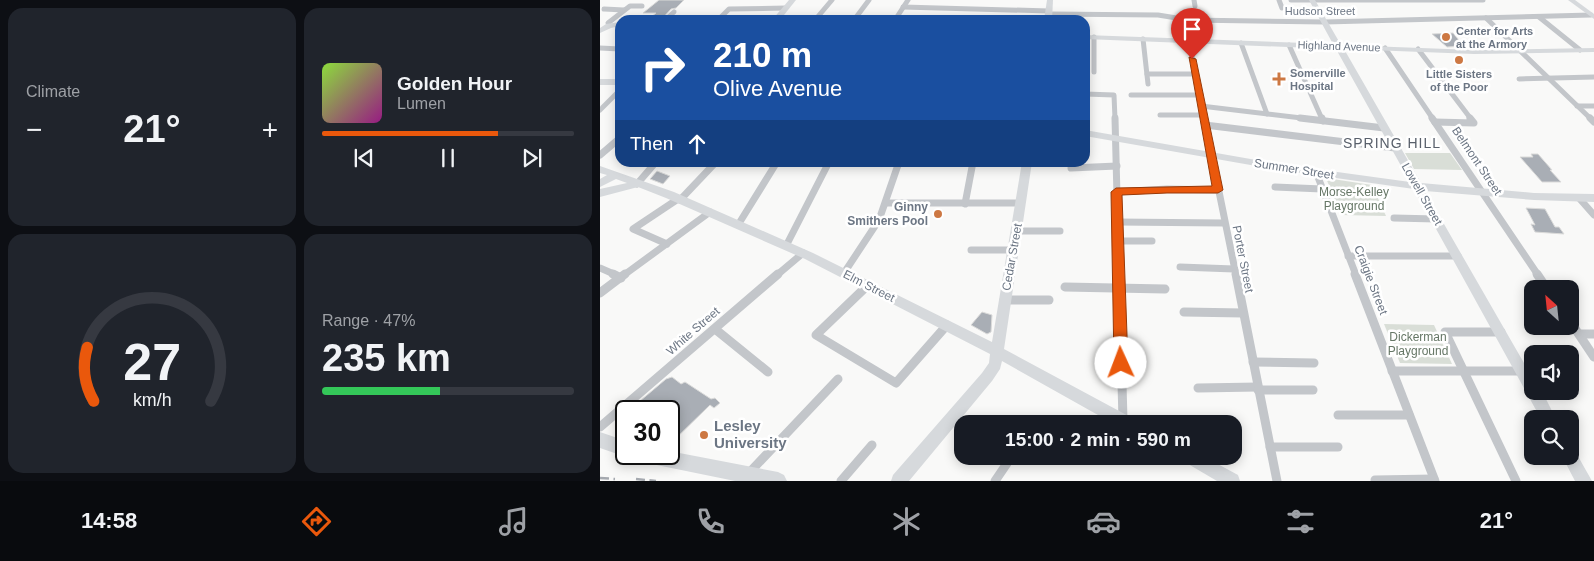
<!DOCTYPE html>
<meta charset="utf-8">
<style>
body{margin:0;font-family:Helvetica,sans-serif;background:#20242c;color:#f1f3f6;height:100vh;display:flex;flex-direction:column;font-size:19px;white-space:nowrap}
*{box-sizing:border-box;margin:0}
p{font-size:16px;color:#9ea1a6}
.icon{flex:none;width:28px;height:28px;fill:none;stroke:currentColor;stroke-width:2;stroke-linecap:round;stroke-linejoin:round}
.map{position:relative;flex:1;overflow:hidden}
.sheet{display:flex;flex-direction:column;gap:8px;padding:8px;background:#0d0f14;width:600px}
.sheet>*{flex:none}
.top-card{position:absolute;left:15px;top:15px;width:475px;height:152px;border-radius:15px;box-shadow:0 2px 12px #0003;background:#1a4fa0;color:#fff;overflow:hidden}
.needle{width:32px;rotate:333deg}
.controls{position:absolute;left:924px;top:280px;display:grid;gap:10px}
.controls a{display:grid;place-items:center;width:55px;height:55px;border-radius:10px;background:#171b24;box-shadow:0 2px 12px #0003;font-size:25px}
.speed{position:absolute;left:15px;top:400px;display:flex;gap:10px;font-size:25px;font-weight:700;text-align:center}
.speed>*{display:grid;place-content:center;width:65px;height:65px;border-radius:50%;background:#171b24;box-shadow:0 2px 12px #0003;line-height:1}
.speed .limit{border:2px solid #111;border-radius:8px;background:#fff;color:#111}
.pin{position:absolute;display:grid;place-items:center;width:42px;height:42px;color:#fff;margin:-51px -21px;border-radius:50% 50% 50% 0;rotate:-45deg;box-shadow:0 0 5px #0007}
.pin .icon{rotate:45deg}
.me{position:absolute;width:55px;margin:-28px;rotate:358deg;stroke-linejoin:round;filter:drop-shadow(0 0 4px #0008)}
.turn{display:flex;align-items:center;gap:18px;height:105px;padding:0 15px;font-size:22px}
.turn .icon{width:65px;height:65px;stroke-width:2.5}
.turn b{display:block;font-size:35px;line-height:42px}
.then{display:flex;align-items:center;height:48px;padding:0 15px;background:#0003;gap:10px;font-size:19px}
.big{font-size:38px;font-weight:700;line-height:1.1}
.sheet .card{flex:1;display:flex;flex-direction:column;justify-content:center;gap:8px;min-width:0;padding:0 18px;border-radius:15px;background:#20242c}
.sheet .dial{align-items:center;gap:0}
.dial svg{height:130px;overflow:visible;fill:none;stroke:#363941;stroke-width:7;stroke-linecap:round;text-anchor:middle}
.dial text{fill:#f1f3f6;stroke:none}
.song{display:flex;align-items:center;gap:15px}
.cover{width:60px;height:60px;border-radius:8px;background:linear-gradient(135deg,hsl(90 70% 55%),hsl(310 70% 35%))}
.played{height:5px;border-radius:2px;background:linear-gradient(90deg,#ea580c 70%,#363941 70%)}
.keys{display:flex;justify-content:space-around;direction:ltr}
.heat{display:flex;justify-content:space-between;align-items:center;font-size:28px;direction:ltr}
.charge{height:8px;border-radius:4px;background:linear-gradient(90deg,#34c759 47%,#363941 0)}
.sheet .tiles{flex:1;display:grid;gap:8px;grid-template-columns:repeat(2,1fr)}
.trip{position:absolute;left:354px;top:415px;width:288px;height:50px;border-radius:15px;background:#171b24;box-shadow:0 2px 12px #0003;font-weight:700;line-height:50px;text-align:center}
.dock{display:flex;height:80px;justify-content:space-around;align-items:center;background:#090b0e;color:#9ea1a6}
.dock .icon{width:35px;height:35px}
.dock .on{color:#ea580c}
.dock b{font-size:22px;color:#f1f3f6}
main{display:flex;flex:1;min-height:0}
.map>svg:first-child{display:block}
.green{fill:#d9ded7}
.building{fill:#a9aeb5;stroke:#dbdbda}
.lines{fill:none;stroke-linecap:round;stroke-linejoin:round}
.street-far2{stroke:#c3c6ca;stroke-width:5}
.street-far1{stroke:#c3c6ca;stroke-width:7}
.street{stroke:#c3c6ca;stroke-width:9}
.secondary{fill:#d6d9dc;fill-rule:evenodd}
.primary{fill:#d6d9dc;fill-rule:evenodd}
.rail{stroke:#a5a9af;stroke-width:2.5;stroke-dasharray:9 4.5;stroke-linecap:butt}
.route{fill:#ea580c;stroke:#983908}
.poi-dot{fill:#cd7843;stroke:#fff;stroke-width:2}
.labels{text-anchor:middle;stroke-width:5;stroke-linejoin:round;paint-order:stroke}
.far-street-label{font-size:11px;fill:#6c7684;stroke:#fff}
.far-poi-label{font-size:11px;font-weight:bold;fill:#6c7684;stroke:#fff;text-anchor:start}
.street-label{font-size:12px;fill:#6c7684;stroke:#fff}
.park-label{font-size:12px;fill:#676;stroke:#fff}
.poi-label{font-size:12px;font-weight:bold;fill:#6c7684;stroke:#fff;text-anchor:end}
.neighbourhood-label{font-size:14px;letter-spacing:1px;fill:#59606b;stroke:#fff}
.near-poi-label{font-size:15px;font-weight:bold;fill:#6c7684;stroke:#fff;text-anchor:start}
</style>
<main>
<section class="sheet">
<div class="tiles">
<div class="card"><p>Climate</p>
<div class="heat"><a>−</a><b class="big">21°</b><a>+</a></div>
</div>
<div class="card">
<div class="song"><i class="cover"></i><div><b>Golden Hour</b><p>Lumen</p></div></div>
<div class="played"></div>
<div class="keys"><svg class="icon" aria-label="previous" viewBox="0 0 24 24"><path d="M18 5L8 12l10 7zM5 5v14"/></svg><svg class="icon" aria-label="pause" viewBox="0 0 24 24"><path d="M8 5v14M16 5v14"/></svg><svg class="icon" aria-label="next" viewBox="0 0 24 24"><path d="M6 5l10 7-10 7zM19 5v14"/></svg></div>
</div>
<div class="card dial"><svg viewBox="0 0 100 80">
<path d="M14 69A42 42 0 1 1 86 69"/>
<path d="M14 69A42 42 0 0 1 10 36" stroke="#ea580c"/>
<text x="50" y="56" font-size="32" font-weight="700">27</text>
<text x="50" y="72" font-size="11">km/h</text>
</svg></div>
<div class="card"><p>Range · 47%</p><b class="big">235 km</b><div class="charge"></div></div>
</div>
</section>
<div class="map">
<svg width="994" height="481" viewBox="0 0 994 481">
<rect width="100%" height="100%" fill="#f9f9f8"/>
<g class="green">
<polygon points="805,153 850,153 862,170 814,169"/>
<polygon points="726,178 772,185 786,216 741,215"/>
<polygon points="784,324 834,325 852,364 800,363"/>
</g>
<g class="building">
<polygon points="59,0 84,0 76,8 71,9 61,20 48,20 56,13 43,13"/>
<polygon points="853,33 864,46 847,47 832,34"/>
<polygon points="931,154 938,154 952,170 950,170 961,182 942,182 920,157 933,157"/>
<polygon points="57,171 70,176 63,184 50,179"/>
<polygon points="926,208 945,209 955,227 959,227 964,234 935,232 931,224 935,225"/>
<polygon points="382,312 392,315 391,332 387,334 371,325"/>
<polygon points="72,377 81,384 85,382 111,399 115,398 120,403 114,408 110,405 69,445 69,411 35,411 33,407 66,379"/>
</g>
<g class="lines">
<g class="street-far2">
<polyline points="594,0 595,6"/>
<polyline points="679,0 682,8"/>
<polyline points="691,0 883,0"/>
<polyline points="303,7 449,11"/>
<polyline points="4,9 24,10"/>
<polyline points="449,14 558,15 589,20 725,22 991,15"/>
<polyline points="939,17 980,50"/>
<polyline points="886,18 991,119"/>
<polyline points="65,20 74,12"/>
<polyline points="118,20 129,9 186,8"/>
<polyline points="215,20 232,0"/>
<polyline points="254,20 269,0"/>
<polyline points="295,20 308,0"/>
<polyline points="8,23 30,6 42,6"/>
<polyline points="494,37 494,72"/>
<polyline points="543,39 548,84"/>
<polyline points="589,41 605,119"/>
<polyline points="641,43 667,114"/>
<polyline points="689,45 722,119"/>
<polyline points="0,48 20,49"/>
<polyline points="785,48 833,119"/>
<polyline points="818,49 871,119"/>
<polyline points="547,74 595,74"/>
<polyline points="919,79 994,77"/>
<polyline points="485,94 514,95 515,119"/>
<polyline points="531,95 599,95"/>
<polyline points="601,106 710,119"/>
<polyline points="977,106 994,106"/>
<polyline points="0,110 20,90"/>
<polyline points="560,115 602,115"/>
</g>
<g class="street-far1">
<polyline points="515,118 519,275"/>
<polyline points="604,118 636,275"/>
<polyline points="700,118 784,128"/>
<polyline points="722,118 723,121"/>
<polyline points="832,118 938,275"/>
<polyline points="990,118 994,122"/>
<polyline points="835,122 874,123 870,118"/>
<polyline points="605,125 795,148"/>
<polyline points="0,155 20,138"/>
<polyline points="471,168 517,166"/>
<polyline points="716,172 756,275"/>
<polyline points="37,184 56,162"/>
<polyline points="675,187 722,189"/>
<polyline points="517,192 567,189 618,190"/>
<polyline points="979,198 994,215"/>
<polyline points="80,200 116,162"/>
<polyline points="286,203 421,203"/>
<polyline points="365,204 373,162"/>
<polyline points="794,218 836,219"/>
<polyline points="517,222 624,223"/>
<polyline points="138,225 177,162"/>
<polyline points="417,231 460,231"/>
<polyline points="518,241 552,241"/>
<polyline points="67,244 33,229 78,199"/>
<polyline points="186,246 229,162"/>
<polyline points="371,250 413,250"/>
<polyline points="748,256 858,256"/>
<polyline points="580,267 634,269"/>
<polyline points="0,268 16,275"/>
<polyline points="244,273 279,220 299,162"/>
<polyline points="24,275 110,212"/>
<polyline points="177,275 203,253"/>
</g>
<g class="street">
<polyline points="13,274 21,278"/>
<polyline points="519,274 523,420"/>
<polyline points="636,274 677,481"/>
<polyline points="755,274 835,481"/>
<polyline points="937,274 947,289"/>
<polyline points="268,285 216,335 296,383 347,325"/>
<polyline points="465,287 565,289"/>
<polyline points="0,293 25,274"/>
<polyline points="404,300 449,300"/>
<polyline points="584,312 643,313"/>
<polyline points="970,321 994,357"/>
<polyline points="115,329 168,372"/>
<polyline points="901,332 845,332 916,481"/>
<polyline points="979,334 994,334"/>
<polyline points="653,362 714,363"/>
<polyline points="792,371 922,371"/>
<polyline points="598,388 658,387"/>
<polyline points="658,390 713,390"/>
<polyline points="738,415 809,415"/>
<polyline points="0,427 178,274"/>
<polyline points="670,447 738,447"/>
<polyline points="147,475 238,379"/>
<polyline points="775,480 834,479"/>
<polyline points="241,481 272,445"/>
<polyline points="395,481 412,456"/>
</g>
<g class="secondary">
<polygon points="189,0 196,0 180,20 172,20"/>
<polygon points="447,0 453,0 452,20 444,20"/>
<polygon points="709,0 715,0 741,45 874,50 994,48 994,52 874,54 744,49 821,183 934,193 994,194 994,202 934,200 825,191 932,377 932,391 942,391 956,419 941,419 814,189 679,170 485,136 485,130 679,164 810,182 736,49 485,39 485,35 733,44"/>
<polygon points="968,0 975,0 994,14 994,19"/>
<polygon points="20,22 20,26 11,28 0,33 0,28 6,24"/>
<rect x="0" y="79" width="20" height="6"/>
<polygon points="422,162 432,162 404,349 534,419 536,424 514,424 402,361 400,369 392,381 309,481 291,481 293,475 382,373 389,363 390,354 205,259 66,198 38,187 0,197 0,189 27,183 16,179 0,187 0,179 7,175 0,173 0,166 74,192 213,253 392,342"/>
<polygon points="970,448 975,451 992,481 975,481 962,456 970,456"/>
<polygon points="580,456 603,456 638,475 640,481 617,481 583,461"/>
</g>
<g class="primary">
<polygon points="0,432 26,441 26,454 32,455 26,457 0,448"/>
<polygon points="69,451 178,472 184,475 187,481 135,481 42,462 36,460 34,454 69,454"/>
</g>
<g class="rail">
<polyline points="0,478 15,479"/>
<polyline points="36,479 56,481"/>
</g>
</g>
<polygon class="route" points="589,57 596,59 623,190 618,193 567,193 522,195 528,363 526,368 521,369 516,368 514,363 511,192 516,188 612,186"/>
<g class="poi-dot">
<circle cx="846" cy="37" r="5"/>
<circle cx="859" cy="60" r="5"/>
<path d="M676.5 71.5h5v5h5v5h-5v5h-5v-5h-5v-5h5z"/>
<circle cx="338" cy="214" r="5"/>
<circle cx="104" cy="435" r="5"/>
</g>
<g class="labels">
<g class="far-street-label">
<text x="720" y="15">Hudson Street</text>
<text transform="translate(739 46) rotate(2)" y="4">Highland Avenue</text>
</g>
<g class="far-poi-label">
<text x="856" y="35">Center for Arts<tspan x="856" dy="13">at the Armory</tspan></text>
<text x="690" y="77">Somerville<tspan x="690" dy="13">Hospital</tspan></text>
<text x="859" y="78" text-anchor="middle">Little Sisters<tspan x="859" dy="13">of the Poor</tspan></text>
</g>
<g class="street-label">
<text transform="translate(877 161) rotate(56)" y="4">Belmont Street</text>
<text transform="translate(694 169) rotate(9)" y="4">Summer Street</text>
<text transform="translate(822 194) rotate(60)" y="4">Lowell Street</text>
<text transform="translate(412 257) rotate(-80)" y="4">Cedar Street</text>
<text transform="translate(643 259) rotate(79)" y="4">Porter Street</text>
<text transform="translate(771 280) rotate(69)" y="4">Craigie Street</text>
<text transform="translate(269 286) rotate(27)" y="4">Elm Street</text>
<text transform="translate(93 331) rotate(-41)" y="4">White Street</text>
</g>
<g class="park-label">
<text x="754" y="196">Morse-Kelley<tspan x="754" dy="14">Playground</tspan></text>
<text x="818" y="341">Dickerman<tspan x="818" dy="14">Playground</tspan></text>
</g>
<g class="poi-label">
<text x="328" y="211">Ginny<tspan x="328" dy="14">Smithers Pool</tspan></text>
</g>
<g class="neighbourhood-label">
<text x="792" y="148">SPRING HILL</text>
</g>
<g class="near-poi-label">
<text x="114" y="431">Lesley<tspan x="114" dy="17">University</tspan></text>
</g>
</g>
</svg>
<div class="controls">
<a><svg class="needle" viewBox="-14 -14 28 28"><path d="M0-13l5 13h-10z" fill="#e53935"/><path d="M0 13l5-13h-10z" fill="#9ea1a6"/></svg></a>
<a><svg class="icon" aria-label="sound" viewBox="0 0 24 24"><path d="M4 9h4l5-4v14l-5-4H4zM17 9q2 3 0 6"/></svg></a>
<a><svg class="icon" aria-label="search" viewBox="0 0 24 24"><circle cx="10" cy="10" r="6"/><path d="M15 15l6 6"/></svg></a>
</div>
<div class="speed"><div class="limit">30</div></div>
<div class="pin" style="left:592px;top:59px;background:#d93025"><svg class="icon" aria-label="arrive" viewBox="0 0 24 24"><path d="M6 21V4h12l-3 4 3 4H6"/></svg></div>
<svg class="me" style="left:521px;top:363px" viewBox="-20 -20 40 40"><circle r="19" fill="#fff"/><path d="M0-13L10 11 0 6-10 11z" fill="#ea580c"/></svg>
<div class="trip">15:00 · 2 min · 590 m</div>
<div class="top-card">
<div class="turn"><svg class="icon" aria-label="right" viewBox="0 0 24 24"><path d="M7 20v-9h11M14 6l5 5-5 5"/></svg><div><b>210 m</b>Olive Avenue</div></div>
<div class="then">Then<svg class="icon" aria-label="ahead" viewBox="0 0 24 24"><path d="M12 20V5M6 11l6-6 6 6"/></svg></div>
</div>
</div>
</main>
<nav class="dock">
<b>14:58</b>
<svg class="icon on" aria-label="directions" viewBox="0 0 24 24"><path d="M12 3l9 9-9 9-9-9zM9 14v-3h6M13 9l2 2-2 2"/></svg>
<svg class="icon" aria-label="music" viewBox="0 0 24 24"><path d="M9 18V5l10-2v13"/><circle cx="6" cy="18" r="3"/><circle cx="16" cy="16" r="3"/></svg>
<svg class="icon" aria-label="phone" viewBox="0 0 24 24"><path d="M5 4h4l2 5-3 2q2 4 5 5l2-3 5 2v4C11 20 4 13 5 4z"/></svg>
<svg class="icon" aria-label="climate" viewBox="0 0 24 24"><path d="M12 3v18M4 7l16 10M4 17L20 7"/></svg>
<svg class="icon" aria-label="car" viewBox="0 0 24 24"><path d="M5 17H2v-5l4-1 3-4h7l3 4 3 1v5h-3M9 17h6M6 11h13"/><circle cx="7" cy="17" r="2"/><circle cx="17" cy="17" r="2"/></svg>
<svg class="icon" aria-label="filters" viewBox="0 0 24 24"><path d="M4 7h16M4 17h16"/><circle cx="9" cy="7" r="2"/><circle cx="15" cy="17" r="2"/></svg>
<b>21°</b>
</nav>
